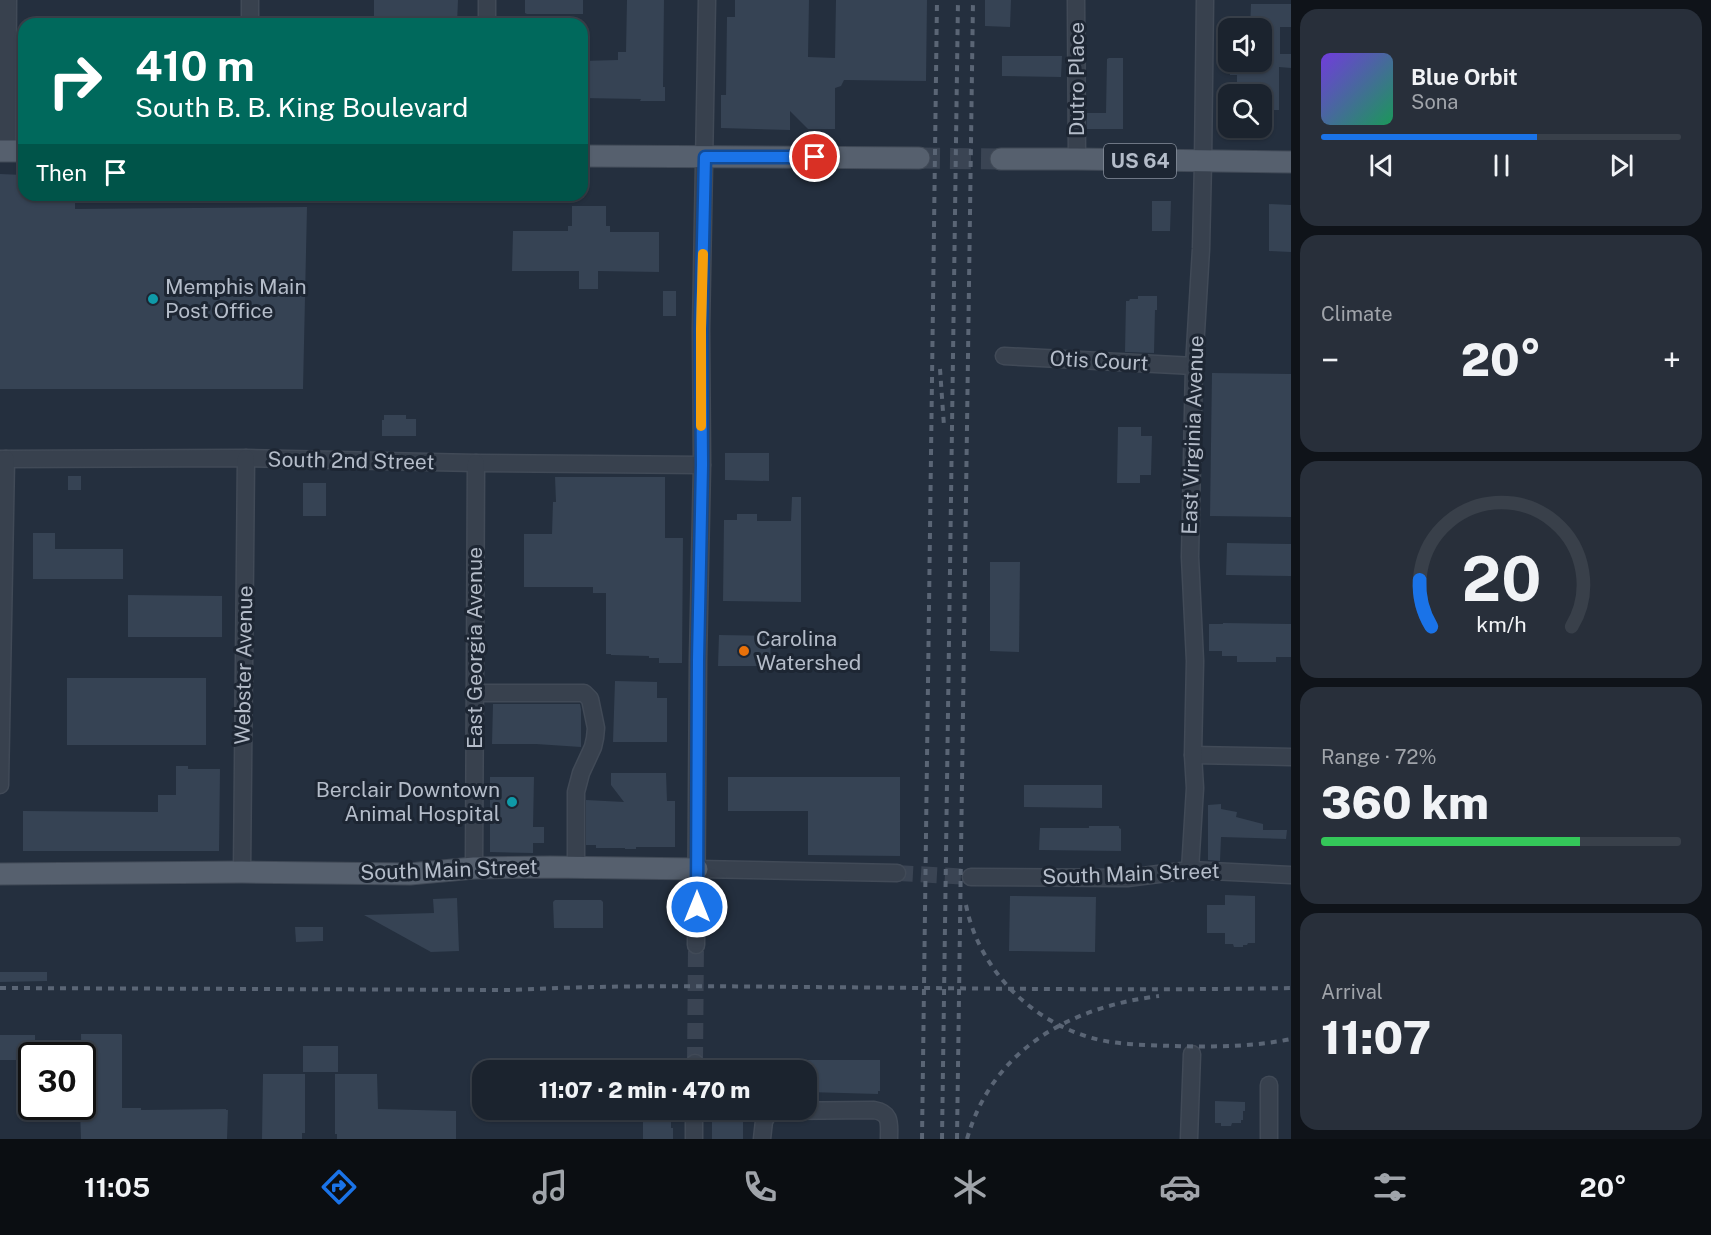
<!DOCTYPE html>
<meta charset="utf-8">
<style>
body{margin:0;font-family:"Public Sans",sans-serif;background:#282f3a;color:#f1f3f6;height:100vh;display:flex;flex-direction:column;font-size:22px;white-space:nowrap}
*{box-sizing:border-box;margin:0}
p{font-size:20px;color:#a0a4aa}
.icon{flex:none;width:33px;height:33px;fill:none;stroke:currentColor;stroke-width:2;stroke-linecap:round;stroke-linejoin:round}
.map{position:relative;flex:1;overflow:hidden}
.side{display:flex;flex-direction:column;gap:9px;padding:9px;background:#0f1319;width:420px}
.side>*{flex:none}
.top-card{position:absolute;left:18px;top:18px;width:570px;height:183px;border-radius:18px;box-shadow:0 2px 4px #0004,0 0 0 2px #39404a;background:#00695c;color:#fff;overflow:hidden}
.fabs{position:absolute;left:1218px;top:18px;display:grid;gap:12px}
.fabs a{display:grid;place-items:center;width:54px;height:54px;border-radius:12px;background:#1b232e;box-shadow:0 2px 4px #0004,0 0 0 2px #39404a;font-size:30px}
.speed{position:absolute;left:18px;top:1042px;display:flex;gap:12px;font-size:30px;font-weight:700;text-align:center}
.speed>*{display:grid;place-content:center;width:78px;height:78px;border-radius:50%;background:#1b232e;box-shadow:0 2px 4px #0004,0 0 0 2px #39404a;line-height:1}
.speed .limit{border:3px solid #111;border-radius:9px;background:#fff;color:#111}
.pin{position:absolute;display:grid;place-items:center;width:51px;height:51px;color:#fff;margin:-26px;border:3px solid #fff;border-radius:50%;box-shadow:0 2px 6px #0007}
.me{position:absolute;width:66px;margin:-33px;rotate:0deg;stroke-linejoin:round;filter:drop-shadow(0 0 4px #0008)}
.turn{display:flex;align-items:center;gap:21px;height:126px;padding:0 18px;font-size:27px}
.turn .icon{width:78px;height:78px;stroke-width:2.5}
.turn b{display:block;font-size:42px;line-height:51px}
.then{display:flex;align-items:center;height:57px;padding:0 18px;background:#0003;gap:12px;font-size:22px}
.big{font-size:45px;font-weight:800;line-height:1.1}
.side .tile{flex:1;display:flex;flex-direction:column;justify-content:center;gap:9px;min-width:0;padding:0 21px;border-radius:18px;background:#282f3a}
.side .dial{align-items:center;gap:0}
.dial svg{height:156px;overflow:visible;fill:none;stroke:#39404a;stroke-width:7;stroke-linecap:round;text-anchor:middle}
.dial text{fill:#f1f3f6;stroke:none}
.song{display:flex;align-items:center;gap:18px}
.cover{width:72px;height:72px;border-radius:9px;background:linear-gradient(135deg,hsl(260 70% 55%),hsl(150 70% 35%))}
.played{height:6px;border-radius:3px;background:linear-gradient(90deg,#1a73e8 60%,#39404a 60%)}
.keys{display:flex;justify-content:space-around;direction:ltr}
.heat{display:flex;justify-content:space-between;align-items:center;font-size:33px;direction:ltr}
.charge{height:9px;border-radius:4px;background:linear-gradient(90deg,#34c759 72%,#39404a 0)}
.trip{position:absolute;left:472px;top:1060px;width:345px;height:60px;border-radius:18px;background:#1b232e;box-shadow:0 2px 4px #0004,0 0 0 2px #39404a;font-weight:800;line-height:60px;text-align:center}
.tab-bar{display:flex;height:96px;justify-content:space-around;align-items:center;background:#0b0e12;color:#a0a4aa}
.tab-bar .icon{width:42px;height:42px}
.tab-bar .selected{color:#1a73e8}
.tab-bar b{font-size:27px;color:#f1f3f6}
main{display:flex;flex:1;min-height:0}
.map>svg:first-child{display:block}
.building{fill:#364354}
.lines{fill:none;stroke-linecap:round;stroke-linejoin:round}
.minor-tunnel{stroke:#3a4453;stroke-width:16;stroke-dasharray:16 8;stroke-linecap:butt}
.major-tunnel{stroke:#3a4453;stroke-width:21;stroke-dasharray:21 10;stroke-linecap:butt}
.minor-casing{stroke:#414a57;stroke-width:19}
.major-casing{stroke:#414a57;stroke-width:23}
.minor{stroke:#38414e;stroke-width:16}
.major{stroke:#56606e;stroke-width:21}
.rail{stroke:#5a6575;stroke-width:4;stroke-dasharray:6 6;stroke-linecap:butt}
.route-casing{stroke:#114b97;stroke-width:15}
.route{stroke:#1a73e8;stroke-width:10}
.slow{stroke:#f59e0b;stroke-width:10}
.culture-dot{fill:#0f9aa8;stroke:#1d2633;stroke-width:2}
.food-dot{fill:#e8710a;stroke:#1d2633;stroke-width:2}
.labels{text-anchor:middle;stroke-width:6;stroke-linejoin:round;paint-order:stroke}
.shield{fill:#1d2633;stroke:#878f9c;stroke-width:1.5}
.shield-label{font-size:20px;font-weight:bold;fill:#b4bcc9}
.street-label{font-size:21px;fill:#b4bcc9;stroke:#1d2633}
.poi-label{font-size:21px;fill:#b4bcc9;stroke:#1d2633;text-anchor:start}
</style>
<main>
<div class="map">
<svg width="1291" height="1139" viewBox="0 0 1291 1139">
<rect width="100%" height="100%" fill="#242f3e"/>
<g class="building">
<polygon points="374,0 458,0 457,24 374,24"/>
<polygon points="525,0 583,0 583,14 527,14 525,13"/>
<polygon points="627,0 664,0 663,87 665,87 665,101 640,101 641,99 582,98 582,61 618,60 618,52 626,52"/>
<polygon points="735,0 809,0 808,57 835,58 836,0 927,0 926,81 844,80 841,86 835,88 835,129 808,129 790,111 790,130 721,128 721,95 726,95 727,17 735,17"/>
<polygon points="985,0 1011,0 1010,27 985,26"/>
<polygon points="1251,4 1291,4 1291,27 1280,27 1280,54 1291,54 1291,68 1279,67 1279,110 1262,110 1262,94 1256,94 1256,90 1237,90 1237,75 1230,75 1230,62 1262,62 1262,28 1250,28"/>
<polygon points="1002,56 1062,56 1061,77 1002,76"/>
<polygon points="1109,58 1123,58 1123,129 1087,129 1087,113 1106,113 1107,59"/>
<polygon points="0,174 24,175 24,195 75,195 75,209 307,207 303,389 0,389"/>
<polygon points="1152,201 1171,201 1170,231 1152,231"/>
<polygon points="1269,204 1291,205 1291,252 1269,251"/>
<polygon points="572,206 606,206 606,226 610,226 610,232 659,232 659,272 598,271 598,289 579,289 579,271 512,271 513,231 568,231 568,226 572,226"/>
<rect x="663" y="291" width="13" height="25"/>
<polygon points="1138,296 1157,296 1157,310 1155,310 1154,353 1125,352 1126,301 1129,301 1130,299 1138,299"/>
<polygon points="1212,373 1291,374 1291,517 1210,516"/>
<polygon points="384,415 406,415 406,419 416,419 416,436 382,436 382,420 384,420"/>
<polygon points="1118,427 1141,427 1141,436 1152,436 1151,475 1140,475 1140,483 1117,483"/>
<polygon points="725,453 769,453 769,481 725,480"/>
<rect x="68" y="476" width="13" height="14"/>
<polygon points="555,477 665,477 665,538 683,538 682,663 659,663 659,658 649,658 649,656 611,655 611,654 606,654 606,593 593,593 593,587 524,587 524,534 552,534 553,502 556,502"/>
<rect x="303" y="483" width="23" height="33"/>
<polygon points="792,497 801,497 801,602 723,601 724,520 737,520 737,514 757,514 757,521 791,521"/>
<polygon points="33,533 55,533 55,549 123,549 123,579 33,579"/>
<polygon points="1227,543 1291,544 1291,576 1226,575"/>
<polygon points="990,562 1020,562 1019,652 990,651"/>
<polygon points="128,595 222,596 222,637 128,637"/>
<polygon points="1223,623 1291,624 1291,657 1276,657 1276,662 1237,662 1237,656 1222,656 1222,651 1209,651 1209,624 1223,624"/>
<polygon points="719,635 771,636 770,666 718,666"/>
<rect x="67" y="678" width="139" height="67"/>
<polygon points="615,681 657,682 657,698 667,698 667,742 613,742"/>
<polygon points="493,704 580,704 581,709 581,747 536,744 492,744"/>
<polygon points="176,766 188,766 188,769 220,769 219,851 23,851 23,811 158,812 158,795 176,795"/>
<polygon points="611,773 666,773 667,801 675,801 675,847 636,847 636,849 625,849 625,848 596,848 596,845 586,845 586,800 624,802 611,785"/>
<polygon points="490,777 534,777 533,827 544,827 544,843 533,843 533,853 490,852"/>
<polygon points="728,777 900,777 900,856 808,855 808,811 728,811"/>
<polygon points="1024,785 1102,785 1102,808 1024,807"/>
<polygon points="1221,804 1221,809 1237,812 1236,817 1263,824 1263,830 1287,830 1286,839 1221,837 1220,861 1208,860 1208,805"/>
<polygon points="1089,826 1119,826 1119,828 1121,829 1121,851 1039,850 1040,828 1089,828"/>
<polygon points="1225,895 1255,896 1255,943 1248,943 1247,945 1243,945 1243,947 1234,947 1233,944 1225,944 1225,933 1207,933 1207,905 1225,905"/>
<polygon points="1010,896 1096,897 1095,952 1009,951"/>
<polygon points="457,898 459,951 431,952 364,915 434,913 433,899"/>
<polygon points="555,900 601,900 603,902 603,928 554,928 553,902"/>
<polygon points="295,927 323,927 323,941 296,942"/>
<polygon points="0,972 47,972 47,981 0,982"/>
<polygon points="81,1034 121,1034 122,1035 122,1108 141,1108 141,1110 226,1109 226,1110 228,1110 227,1139 81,1139 80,1109 82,1108"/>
<polygon points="0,1035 35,1035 35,1056 32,1056 32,1060 0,1060"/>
<rect x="303" y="1046" width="35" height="26"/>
<polygon points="732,1058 764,1059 764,1060 880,1060 880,1091 878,1091 878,1094 808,1092 808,1089 807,1089 807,1071 732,1071"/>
<polygon points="489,1059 520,1060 522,1060 522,1070 489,1071"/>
<polygon points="263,1074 305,1074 305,1133 302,1133 302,1139 262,1139"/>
<polygon points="335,1074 377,1074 378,1109 456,1111 456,1139 337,1139 337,1134 335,1134"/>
<polygon points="1215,1101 1245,1102 1245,1111 1243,1111 1243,1120 1241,1120 1241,1123 1232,1123 1231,1126 1221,1126 1221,1123 1215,1123"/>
<polygon points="643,1110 671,1110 671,1128 673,1128 673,1139 643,1139"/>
<rect x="712" y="1110" width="31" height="29"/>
</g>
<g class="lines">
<g class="minor-tunnel">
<polyline points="897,873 971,877"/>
<polyline points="695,1063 696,945"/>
</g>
<polyline class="major-tunnel" points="919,158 1001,159"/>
<defs>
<g id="minor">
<polyline points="1076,0 1077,159"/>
<polyline points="250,24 250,0"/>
<polyline points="487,24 487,0"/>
<polyline points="7,151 8,0"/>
<polyline points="1004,356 1194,366"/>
<polyline points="0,459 246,458 476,463 702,465"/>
<polyline points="476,693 584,693 590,699 596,728 595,738 593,747 581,773 576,792 576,868"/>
<polyline points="1193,755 1291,757"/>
<polyline points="0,785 6,459"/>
<polyline points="474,868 476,463"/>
<polyline points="697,869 897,873"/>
<polyline points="1190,870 1195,788 1193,755 1195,661 1190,557 1194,366 1201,249 1203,162 1205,0"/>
<polyline points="242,872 246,458"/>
<polyline points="971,877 1127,878 1190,870 1291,875"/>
<polyline points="696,945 698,660 702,465 701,329 707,0"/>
<polyline points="695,1071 695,1063"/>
<polyline points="694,1139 694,1110"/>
<path d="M762 1139 764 1121 770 1111 874 1110C892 1113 889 1124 889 1139"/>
<polyline points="1189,1139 1192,1054"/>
<polyline points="1269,1139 1269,1085"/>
</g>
<g id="major">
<polyline points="0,151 24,151"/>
<polyline points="582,156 919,158"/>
<polyline points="1001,159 1077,159 1291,162"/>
<polyline points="0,874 242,872 410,874 474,868 550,867 697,869"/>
</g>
</defs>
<use href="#minor" class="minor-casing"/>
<use href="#major" class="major-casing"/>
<use href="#minor" class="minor"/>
<use href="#major" class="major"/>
<g class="rail">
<polyline points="940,369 944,426"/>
<path d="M966 905C979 971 1034 1025 1100 1040 1124 1045 1149 1045 1173 1046 1213 1047 1252 1047 1291 1039"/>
<path d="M0 988 511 990C608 985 705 986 801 987 965 988 1128 991 1291 988"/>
<polyline points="922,1139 937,0"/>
<polyline points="942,1139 958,0"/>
<polyline points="957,1139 973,0"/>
<path d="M967 1139C993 1048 1071 1007 1159 996"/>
</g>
</g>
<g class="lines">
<defs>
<polyline id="route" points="697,907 698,660 702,465 701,329 705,157 815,157"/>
</defs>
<use href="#route" class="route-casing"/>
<use href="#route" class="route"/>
<polyline class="slow" points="701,426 701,329 703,254"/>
</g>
<g class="culture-dot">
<circle cx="153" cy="299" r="6"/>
<circle cx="512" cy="802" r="6"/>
</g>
<circle class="food-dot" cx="744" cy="651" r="6"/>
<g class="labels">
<rect class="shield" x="1104" y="144" width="72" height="34" rx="4.5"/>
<g class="shield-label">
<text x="1140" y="168">US 64</text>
</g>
<g class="street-label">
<text transform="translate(1077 79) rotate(-90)" y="7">Dutro Place</text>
<text transform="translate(1099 361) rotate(3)" y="7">Otis Court</text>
<text transform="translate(1193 435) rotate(-88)" y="7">East Virginia Avenue</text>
<text transform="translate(351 461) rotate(1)" y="7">South 2nd Street</text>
<text transform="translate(475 648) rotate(-90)" y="7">East Georgia Avenue</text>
<text transform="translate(244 665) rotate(-89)" y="7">Webster Avenue</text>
<text transform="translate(449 870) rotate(-2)" y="7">South Main Street</text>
<text transform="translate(1131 874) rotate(-2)" y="7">South Main Street</text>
</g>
<g class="poi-label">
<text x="165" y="294">Memphis Main<tspan x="165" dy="24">Post Office</tspan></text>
<text x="756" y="646">Carolina<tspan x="756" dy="24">Watershed</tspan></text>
<text x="500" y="797" text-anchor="end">Berclair Downtown<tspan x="500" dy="24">Animal Hospital</tspan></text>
</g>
</g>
</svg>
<div class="fabs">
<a><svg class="icon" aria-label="sound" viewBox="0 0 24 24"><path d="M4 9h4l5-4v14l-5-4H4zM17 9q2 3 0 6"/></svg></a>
<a><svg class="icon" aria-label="search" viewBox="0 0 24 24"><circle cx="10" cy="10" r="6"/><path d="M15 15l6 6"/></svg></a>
</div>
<div class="speed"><div class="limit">30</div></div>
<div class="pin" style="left:815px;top:157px;background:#d93025"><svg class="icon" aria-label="arrive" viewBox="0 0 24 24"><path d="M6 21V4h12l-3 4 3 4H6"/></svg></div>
<svg class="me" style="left:697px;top:907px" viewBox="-20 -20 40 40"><circle r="17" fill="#1a73e8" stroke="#fff" stroke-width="3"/><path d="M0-11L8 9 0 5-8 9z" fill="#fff"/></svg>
<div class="trip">11:07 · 2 min · 470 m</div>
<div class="top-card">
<div class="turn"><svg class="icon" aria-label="right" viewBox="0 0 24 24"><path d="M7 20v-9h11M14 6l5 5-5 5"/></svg><div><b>410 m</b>South B. B. King Boulevard</div></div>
<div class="then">Then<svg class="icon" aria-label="arrive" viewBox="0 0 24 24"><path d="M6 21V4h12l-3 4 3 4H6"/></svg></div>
</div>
</div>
<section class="side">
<div class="tile">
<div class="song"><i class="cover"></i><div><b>Blue Orbit</b><p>Sona</p></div></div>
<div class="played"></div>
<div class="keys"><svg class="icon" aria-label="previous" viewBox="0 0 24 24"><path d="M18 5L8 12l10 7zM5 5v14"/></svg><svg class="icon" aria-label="pause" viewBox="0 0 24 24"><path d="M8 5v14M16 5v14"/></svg><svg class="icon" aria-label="next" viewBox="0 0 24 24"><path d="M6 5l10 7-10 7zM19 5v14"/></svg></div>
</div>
<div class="tile"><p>Climate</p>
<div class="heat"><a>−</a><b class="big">20°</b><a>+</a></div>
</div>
<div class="tile dial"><svg viewBox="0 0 100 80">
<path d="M14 69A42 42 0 1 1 86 69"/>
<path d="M14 69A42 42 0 0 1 8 45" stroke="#1a73e8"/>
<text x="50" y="56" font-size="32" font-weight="700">20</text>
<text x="50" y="72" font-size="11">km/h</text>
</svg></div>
<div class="tile"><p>Range · 72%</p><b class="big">360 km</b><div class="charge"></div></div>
<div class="tile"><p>Arrival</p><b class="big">11:07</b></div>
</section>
</main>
<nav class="tab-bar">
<b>11:05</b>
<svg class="icon selected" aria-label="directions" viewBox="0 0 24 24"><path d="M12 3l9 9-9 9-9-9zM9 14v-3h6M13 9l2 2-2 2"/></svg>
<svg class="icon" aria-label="music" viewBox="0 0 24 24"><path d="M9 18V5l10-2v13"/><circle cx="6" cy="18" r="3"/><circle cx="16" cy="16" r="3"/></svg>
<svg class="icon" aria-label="phone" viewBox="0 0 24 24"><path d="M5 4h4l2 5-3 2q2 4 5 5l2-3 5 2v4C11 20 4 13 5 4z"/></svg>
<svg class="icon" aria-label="climate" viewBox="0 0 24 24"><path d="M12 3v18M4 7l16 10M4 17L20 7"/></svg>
<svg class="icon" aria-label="car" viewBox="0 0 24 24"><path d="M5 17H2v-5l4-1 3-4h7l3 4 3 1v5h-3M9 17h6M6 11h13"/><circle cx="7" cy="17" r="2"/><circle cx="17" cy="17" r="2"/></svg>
<svg class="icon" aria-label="filters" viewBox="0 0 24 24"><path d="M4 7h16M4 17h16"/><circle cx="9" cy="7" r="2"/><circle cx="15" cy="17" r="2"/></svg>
<b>20°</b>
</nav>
